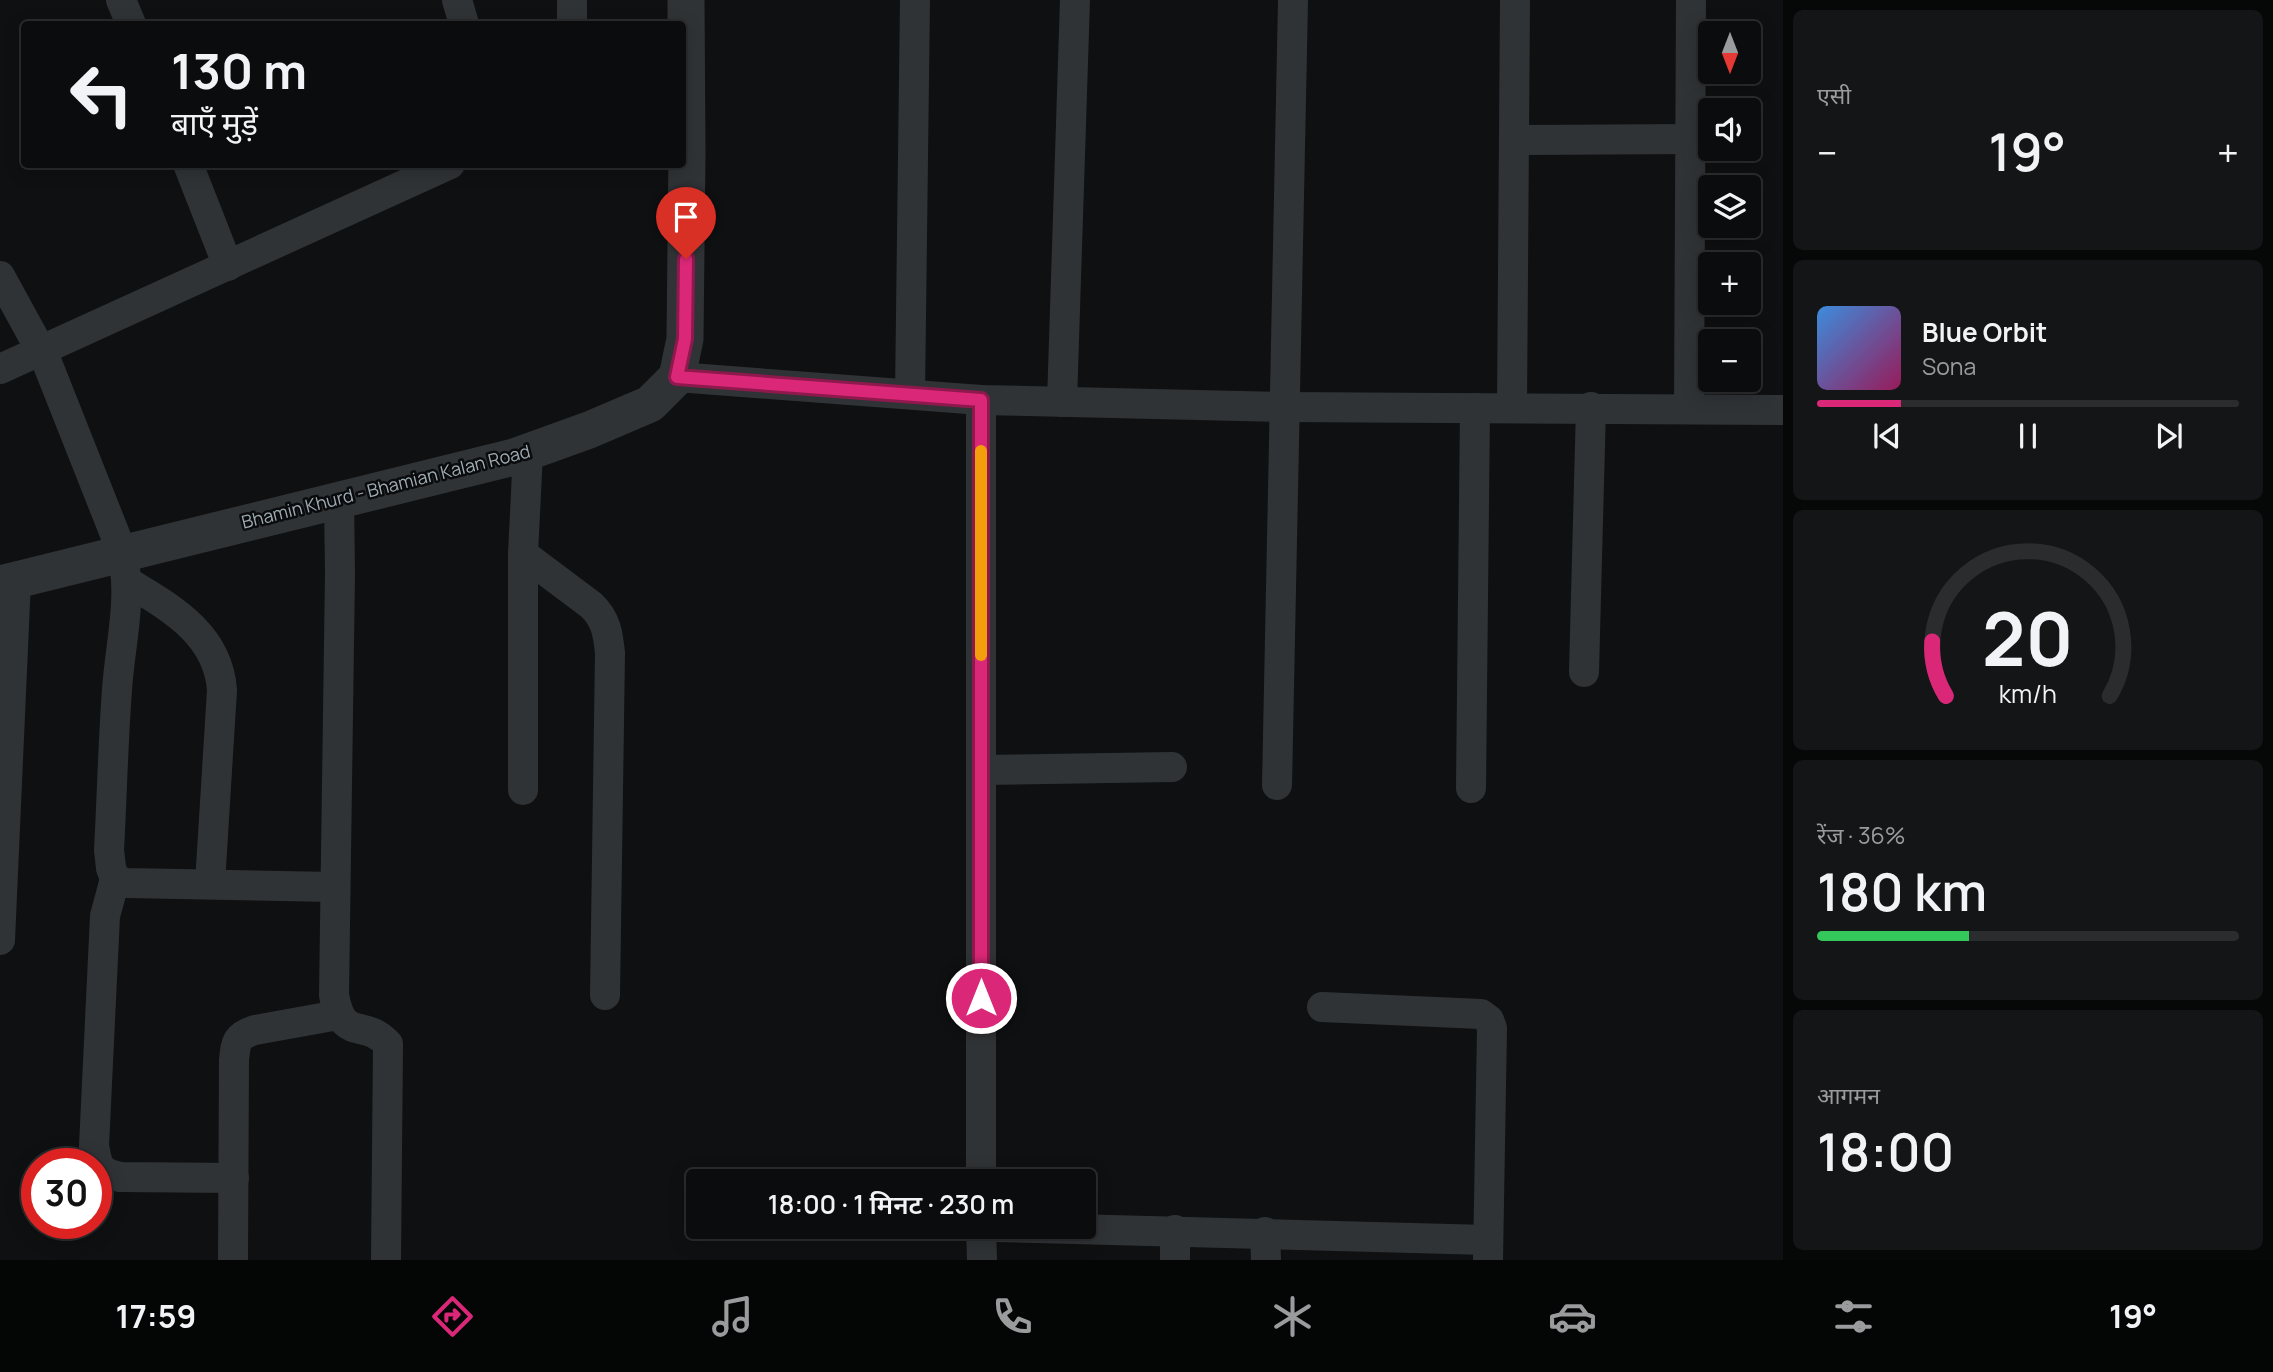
<!DOCTYPE html>
<html lang="hi">
<meta charset="utf-8">
<style>
body{margin:0;font-family:Manrope,"Noto Sans Devanagari",sans-serif;background:#141516;color:#f1f3f6;height:100vh;display:flex;flex-direction:column;font-size:26px;white-space:nowrap}
*{box-sizing:border-box;margin:0}
p{font-size:23px;color:#9a9b9d}
.icon{flex:none;width:38px;height:38px;fill:none;stroke:currentColor;stroke-width:2;stroke-linecap:round;stroke-linejoin:round}
.map{position:relative;flex:1;overflow:hidden}
.details{display:flex;flex-direction:column;gap:10px;padding:10px;background:#060707;width:490px}
.details>*{flex:none}
.guide{position:absolute;left:21px;top:21px;width:665px;height:147px;border-radius:7px;box-shadow:0 4px 18px #0003,0 0 0 2px #2b2c2e;background:#0b0c0d;color:#f1f3f6;overflow:hidden}
.needle{width:46px;rotate:180deg}
.buttons{position:absolute;left:1698px;top:21px;display:grid;gap:14px}
.buttons a{display:grid;place-items:center;width:63px;height:63px;border-radius:7px;background:#0b0c0d;box-shadow:0 4px 18px #0003,0 0 0 2px #2b2c2e;font-size:35px}
.speed{position:absolute;left:21px;top:1148px;display:flex;gap:14px;font-size:35px;font-weight:700;text-align:center}
.speed>*{display:grid;place-content:center;width:91px;height:91px;border-radius:50%;background:#0b0c0d;box-shadow:0 4px 18px #0003,0 0 0 2px #2b2c2e;line-height:1}
.speed .limit{border:10px solid #d22;background:#fff;color:#111}
.pin{position:absolute;display:grid;place-items:center;width:60px;height:60px;color:#fff;margin:-72px -30px;border-radius:50% 50% 50% 0;rotate:-45deg;box-shadow:0 0 7px #0007}
.pin .icon{rotate:45deg}
.me{position:absolute;width:77px;margin:-38px;rotate:0deg;stroke-linejoin:round;filter:drop-shadow(0 0 5px #0008)}
.turn{display:flex;align-items:center;gap:24px;height:147px;padding:0 35px;font-size:32px}
.turn .icon{width:91px;height:91px;stroke-width:2.5}
.turn b{display:block;font-size:49px;line-height:60px}
.big{font-size:52px;font-weight:600;line-height:1.1}
.details .widget{flex:1;display:flex;flex-direction:column;justify-content:center;gap:10px;min-width:0;padding:0 24px;border-radius:10px;background:#141516}
.details .dial{align-items:center;gap:0}
.dial svg{height:182px;overflow:visible;fill:none;stroke:#2b2c2e;stroke-width:7;stroke-linecap:round;text-anchor:middle}
.dial text{fill:#f1f3f6;stroke:none}
.song{display:flex;align-items:center;gap:21px}
.cover{width:84px;height:84px;border-radius:10px;background:linear-gradient(135deg,hsl(210 70% 55%),hsl(330 70% 35%))}
.played{height:7px;border-radius:4px;background:linear-gradient(90deg,#db2777 20%,#2b2c2e 20%)}
.keys{display:flex;justify-content:space-around;direction:ltr}
.heat{display:flex;justify-content:space-between;align-items:center;font-size:38px;direction:ltr}
.charge{height:10px;border-radius:5px;background:linear-gradient(90deg,#34c759 36%,#2b2c2e 0)}
.trip{position:absolute;left:686px;top:1169px;width:410px;height:70px;border-radius:7px;background:#0b0c0d;box-shadow:0 4px 18px #0003,0 0 0 2px #2b2c2e;font-weight:600;line-height:70px;text-align:center}
.dock{display:flex;height:112px;justify-content:space-around;align-items:center;background:#040505;color:#9a9b9d}
.dock .icon{width:49px;height:49px}
.dock .active{color:#db2777}
.dock b{font-size:32px;color:#f1f3f6}
main{display:flex;flex:1;min-height:0}
.map>svg:first-child{display:block}
.lines{fill:none;stroke-linecap:round;stroke-linejoin:round}
.minor{stroke:#303336;stroke-width:30}
.tertiary{stroke:#303336;stroke-width:37}
.route-casing{stroke:#8e194d;stroke-width:18}
.route{stroke:#db2777;stroke-width:12}
.slow{stroke:#f59e0b;stroke-width:12}
.labels{text-anchor:middle;stroke-width:5;stroke-linejoin:round;paint-order:stroke}
.street-label{font-size:18px;fill:#9fabb3;stroke:#0a0b0c}
</style>
<main>
<div class="map">
<svg width="1783" height="1260" viewBox="0 0 1783 1260">
<rect width="100%" height="100%" fill="#0f1011"/>
<g class="lines">
<g class="minor">
<polyline points="121,0 131,24"/>
<polyline points="457,0 464,24"/>
<polyline points="572,24 572,0"/>
<polyline points="1514,140 1691,139"/>
<polyline points="188,164 228,266"/>
<path d="M0 276 46 360 122 552C133 598 120 643 117 690 113 743 112 796 109 850L111 868 115 879 126 883 334 887"/>
<polyline points="0,369 450,164"/>
<polyline points="677,377 981,400 1285,407 1783,410"/>
<polyline points="910,394 915,0"/>
<polyline points="1062,402 1075,0"/>
<polyline points="1512,408 1515,0"/>
<polyline points="1689,409 1691,0"/>
<path d="M339 500 340 573 334 995C343 1044 363 1017 388 1044L386 1260"/>
<path d="M523 554 591 605C606 619 608 633 610 653L605 995"/>
<path d="M128 582C171 608 218 634 222 690L210 883"/>
<polyline points="1584,672 1591,407"/>
<polyline points="981,770 1172,767"/>
<polyline points="1277,785 1293,0"/>
<polyline points="1471,788 1475,408"/>
<polyline points="523,790 523,554 528,452"/>
<path d="M115 879 105 916 94 1146C98 1166 98 1172 120 1177L234 1178"/>
<polyline points="0,940 16,580"/>
<polyline points="1322,1007 1481,1014 1489,1020 1492,1028 1488,1260"/>
<polyline points="981,1181 981,400"/>
<polyline points="981,1227 982,1260"/>
<polyline points="997,1227 1488,1240"/>
<polyline points="1265,1232 1266,1260"/>
<path d="M233 1260 234 1060C236 1042 236 1036 255 1030L338 1015"/>
<polyline points="1175,1260 1175,1230"/>
</g>
<polyline class="tertiary" points="0,584 514,457 589,430 650,404 677,377 685,339 687,153 686,0"/>
</g>
<g class="lines">
<defs>
<polyline id="route" points="686,259 685,339 677,377 981,400 981,998"/>
</defs>
<use href="#route" class="route-casing"/>
<use href="#route" class="route"/>
<polyline class="slow" points="981,655 981,451"/>
</g>
<g class="labels">
<g class="street-label">
<text transform="translate(386 487) rotate(-14)" y="6">Bhamin Khurd - Bhamian Kalan Road</text>
</g>
</g>
</svg>
<div class="buttons">
<a><svg class="needle" viewBox="-14 -14 28 28"><path d="M0-13l5 13h-10z" fill="#e53935"/><path d="M0 13l5-13h-10z" fill="#9a9b9d"/></svg></a>
<a><svg class="icon" aria-label="sound" viewBox="0 0 24 24"><path d="M4 9h4l5-4v14l-5-4H4zM17 9q2 3 0 6"/></svg></a>
<a><svg class="icon" aria-label="layers" viewBox="0 0 24 24"><path d="M12 4l9 5-9 5-9-5zM3 14l9 5 9-5"/></svg></a>
<a>+</a>
<a>−</a>
</div>
<div class="speed"><div class="limit">30</div></div>
<div class="pin" style="left:686px;top:259px;background:#d93025"><svg class="icon" aria-label="arrive" viewBox="0 0 24 24"><path d="M6 21V4h12l-3 4 3 4H6"/></svg></div>
<svg class="me" style="left:981px;top:998px" viewBox="-20 -20 40 40"><circle r="17" fill="#db2777" stroke="#fff" stroke-width="3"/><path d="M0-11L8 9 0 5-8 9z" fill="#fff"/></svg>
<div class="trip">18:00 · 1 मिनट · 230 m</div>
<div class="guide">
<div class="turn"><svg class="icon" aria-label="left" viewBox="0 0 24 24"><path d="M17 20v-9H6M10 6l-5 5 5 5"/></svg><div><b>130 m</b>बाएँ मुड़ें</div></div>
</div>
</div>
<section class="details">
<div class="widget"><p>एसी</p>
<div class="heat"><a>−</a><b class="big">19°</b><a>+</a></div>
</div>
<div class="widget">
<div class="song"><i class="cover"></i><div><b>Blue Orbit</b><p>Sona</p></div></div>
<div class="played"></div>
<div class="keys"><svg class="icon" aria-label="previous" viewBox="0 0 24 24"><path d="M18 5L8 12l10 7zM5 5v14"/></svg><svg class="icon" aria-label="pause" viewBox="0 0 24 24"><path d="M8 5v14M16 5v14"/></svg><svg class="icon" aria-label="next" viewBox="0 0 24 24"><path d="M6 5l10 7-10 7zM19 5v14"/></svg></div>
</div>
<div class="widget dial"><svg viewBox="0 0 100 80">
<path d="M14 69A42 42 0 1 1 86 69"/>
<path d="M14 69A42 42 0 0 1 8 45" stroke="#db2777"/>
<text x="50" y="56" font-size="32" font-weight="700">20</text>
<text x="50" y="72" font-size="11">km/h</text>
</svg></div>
<div class="widget"><p>रेंज · 36%</p><b class="big">180 km</b><div class="charge"></div></div>
<div class="widget"><p>आगमन</p><b class="big">18:00</b></div>
</section>
</main>
<nav class="dock">
<b>17:59</b>
<svg class="icon active" aria-label="directions" viewBox="0 0 24 24"><path d="M12 3l9 9-9 9-9-9zM9 14v-3h6M13 9l2 2-2 2"/></svg>
<svg class="icon" aria-label="music" viewBox="0 0 24 24"><path d="M9 18V5l10-2v13"/><circle cx="6" cy="18" r="3"/><circle cx="16" cy="16" r="3"/></svg>
<svg class="icon" aria-label="phone" viewBox="0 0 24 24"><path d="M5 4h4l2 5-3 2q2 4 5 5l2-3 5 2v4C11 20 4 13 5 4z"/></svg>
<svg class="icon" aria-label="climate" viewBox="0 0 24 24"><path d="M12 3v18M4 7l16 10M4 17L20 7"/></svg>
<svg class="icon" aria-label="car" viewBox="0 0 24 24"><path d="M5 17H2v-5l4-1 3-4h7l3 4 3 1v5h-3M9 17h6M6 11h13"/><circle cx="7" cy="17" r="2"/><circle cx="17" cy="17" r="2"/></svg>
<svg class="icon" aria-label="filters" viewBox="0 0 24 24"><path d="M4 7h16M4 17h16"/><circle cx="9" cy="7" r="2"/><circle cx="15" cy="17" r="2"/></svg>
<b>19°</b>
</nav>
